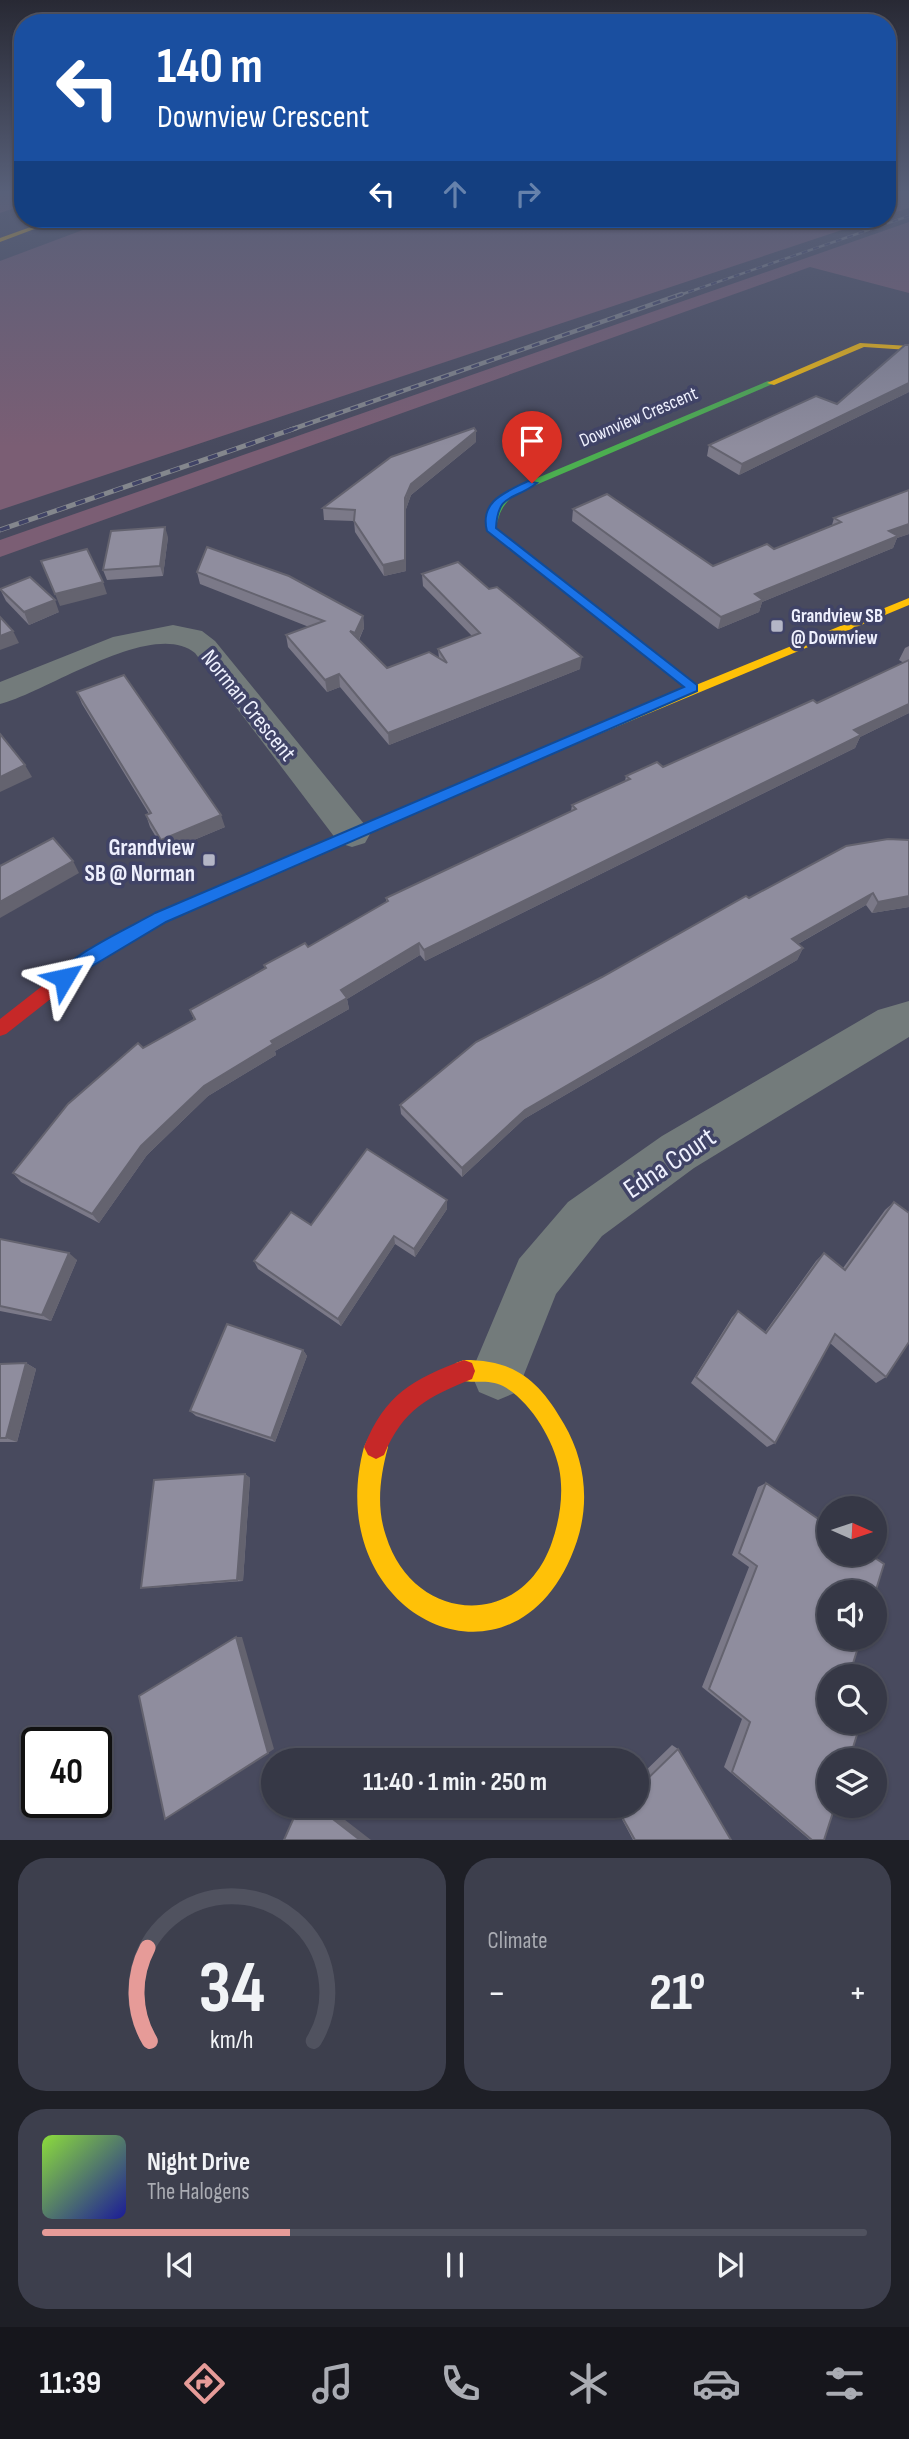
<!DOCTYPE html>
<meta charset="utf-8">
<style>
body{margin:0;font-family:"Sofia Sans Condensed",sans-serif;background:#3d3f4d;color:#f1f3f6;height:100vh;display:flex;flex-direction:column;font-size:26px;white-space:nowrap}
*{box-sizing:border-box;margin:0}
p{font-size:23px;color:#aaacb3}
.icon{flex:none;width:38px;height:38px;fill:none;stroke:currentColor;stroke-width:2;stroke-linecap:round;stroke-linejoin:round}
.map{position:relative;height:1840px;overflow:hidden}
.details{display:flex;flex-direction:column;gap:18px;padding:18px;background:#1e1f26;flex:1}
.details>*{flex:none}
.guide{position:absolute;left:14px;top:14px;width:882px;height:214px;border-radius:28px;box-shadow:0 2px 5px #0004,0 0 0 2px #50525f;background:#1a4fa0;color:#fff;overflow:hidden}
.needle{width:46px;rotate:93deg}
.tools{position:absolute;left:817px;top:1496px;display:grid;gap:14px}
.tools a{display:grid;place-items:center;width:70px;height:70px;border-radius:50%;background:#363846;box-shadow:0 2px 5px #0004,0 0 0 2px #50525f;font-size:35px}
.speed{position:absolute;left:21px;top:1727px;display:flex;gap:14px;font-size:35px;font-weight:700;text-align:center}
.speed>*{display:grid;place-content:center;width:91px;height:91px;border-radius:50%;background:#363846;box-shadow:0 2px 5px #0004,0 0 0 2px #50525f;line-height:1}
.speed .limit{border:4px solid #111;border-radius:10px;background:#fff;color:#111}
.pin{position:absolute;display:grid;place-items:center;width:60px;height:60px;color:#fff;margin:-72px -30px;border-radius:50% 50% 50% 0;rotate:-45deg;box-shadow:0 0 7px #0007}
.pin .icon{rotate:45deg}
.me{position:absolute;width:77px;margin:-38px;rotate:54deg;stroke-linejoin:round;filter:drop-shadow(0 0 5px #0008)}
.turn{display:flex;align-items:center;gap:24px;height:147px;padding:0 28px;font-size:32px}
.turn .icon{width:91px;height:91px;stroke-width:2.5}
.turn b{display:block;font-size:49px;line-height:60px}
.lanes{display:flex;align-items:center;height:66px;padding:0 28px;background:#0003;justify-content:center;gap:35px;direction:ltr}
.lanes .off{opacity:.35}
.big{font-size:52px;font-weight:700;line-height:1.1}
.details .widget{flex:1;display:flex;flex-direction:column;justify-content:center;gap:10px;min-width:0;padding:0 24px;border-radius:28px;background:#3d3f4d}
.details .dial{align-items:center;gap:0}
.dial svg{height:182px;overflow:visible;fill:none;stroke:#50525f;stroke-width:7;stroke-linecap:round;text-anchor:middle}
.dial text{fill:#f1f3f6;stroke:none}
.song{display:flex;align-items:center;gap:21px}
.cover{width:84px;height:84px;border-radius:10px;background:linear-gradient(135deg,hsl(90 70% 55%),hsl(240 70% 35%))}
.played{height:7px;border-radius:4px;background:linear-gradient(90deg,#e69b98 30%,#50525f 30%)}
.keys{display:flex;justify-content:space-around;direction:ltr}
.heat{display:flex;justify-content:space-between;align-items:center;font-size:38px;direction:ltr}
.details .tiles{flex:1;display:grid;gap:18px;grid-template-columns:1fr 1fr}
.widget:last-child{grid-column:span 2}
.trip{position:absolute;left:261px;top:1748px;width:388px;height:70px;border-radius:35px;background:#363846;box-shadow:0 2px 5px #0004,0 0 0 2px #50525f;font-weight:700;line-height:70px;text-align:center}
.menu{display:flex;height:112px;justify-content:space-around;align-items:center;background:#16161c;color:#aaacb3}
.menu .icon{width:49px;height:49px}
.menu .current{color:#e69b98}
.menu b{font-size:32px;color:#f1f3f6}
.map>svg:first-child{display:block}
.green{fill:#7b5e74}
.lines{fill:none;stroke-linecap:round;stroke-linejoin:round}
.street{fill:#737b7b;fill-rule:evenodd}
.fast{fill:#4caf50;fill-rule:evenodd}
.slow{fill:#ffc107;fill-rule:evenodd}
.jam{fill:#c62828;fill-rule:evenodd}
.rail-far2-casing{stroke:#84878d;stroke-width:2.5}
.rail-far1-casing{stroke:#84878d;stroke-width:4.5}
.rail-casing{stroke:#84878d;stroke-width:5}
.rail-far2{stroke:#404366;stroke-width:2;stroke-dasharray:6;stroke-linecap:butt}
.rail-far1{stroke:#404366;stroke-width:2.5;stroke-dasharray:8;stroke-linecap:butt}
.rail{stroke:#404366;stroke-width:3.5;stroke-dasharray:10;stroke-linecap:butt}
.wall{fill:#7b7988}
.shaded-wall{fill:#64636f}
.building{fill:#8f8d9e;stroke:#64636f;stroke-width:2}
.route{fill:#1a73e8;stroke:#114b97;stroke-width:2}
.poi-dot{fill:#b4b6c6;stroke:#404366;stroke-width:2.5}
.labels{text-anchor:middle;stroke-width:7;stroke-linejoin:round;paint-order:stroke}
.far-street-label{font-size:19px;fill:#eef0fe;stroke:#404366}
.far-poi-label{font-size:19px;font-weight:bold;fill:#eef0fe;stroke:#404366;text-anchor:start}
.street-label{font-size:23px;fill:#eef0fe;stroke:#404366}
.poi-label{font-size:23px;font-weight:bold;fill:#eef0fe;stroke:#404366;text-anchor:end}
.near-street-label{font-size:28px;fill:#eef0fe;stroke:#404366}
</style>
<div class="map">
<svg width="909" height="1841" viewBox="0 0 909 1841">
<rect width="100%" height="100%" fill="#484a5e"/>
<g class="green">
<polygon points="0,190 23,190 23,205 0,213"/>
<polygon points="887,190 909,190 909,208 887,215"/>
<polygon points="112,219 875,219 0,510 0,261"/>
<polygon points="909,222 909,293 810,267 0,557 0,540"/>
</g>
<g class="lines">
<g class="street">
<path d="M173 625 202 631 215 641 365 825 370 834 365 843 352 847 339 843 195 653C153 618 47 692 0 704V682L113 637Z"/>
<polygon points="909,1001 909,1037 694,1168 602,1236 556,1294 517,1392 498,1400 479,1392 471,1373 519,1259 568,1202 662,1136 878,1010"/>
</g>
<path class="fast" d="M768 381 775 383 517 493C504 502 499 512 496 528L697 685 699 688 693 692 487 531C485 514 496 498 511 489Z"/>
<g class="slow">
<polygon points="53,219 61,219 0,242 0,238"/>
<polygon points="860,343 909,346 909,350 864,347 774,385 767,383"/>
<polygon points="909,598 909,605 544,757 539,759 532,754 534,751"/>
<path d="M464 1360C515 1360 539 1380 564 1424 585 1460 590 1501 577 1541 520 1712 318 1619 364 1447L368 1439 376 1435 384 1439 388 1447C380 1477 376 1507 386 1536 413 1624 522 1631 552 1542 560 1519 564 1492 559 1468 553 1439 530 1401 503 1386 488 1378 471 1385 456 1379L453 1371 456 1363Z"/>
</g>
<g class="jam">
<polygon points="539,749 544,751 546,754 544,757 166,922 90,968 6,1034 0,1036 0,1019 78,958 154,914"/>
<path d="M464 1360 472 1363 475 1371 472 1379C428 1397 403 1409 384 1455L376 1459 368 1455 364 1447C385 1394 413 1379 464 1360Z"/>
</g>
<defs>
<polyline id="rail-far2" points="677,296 909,216"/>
<polyline id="rail-far1" points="290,430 682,294"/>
<polyline id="rail" points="0,530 296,428"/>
</defs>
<use href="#rail-far2" class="rail-far2-casing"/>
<use href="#rail-far1" class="rail-far1-casing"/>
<use href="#rail" class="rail-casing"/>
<use href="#rail-far2" class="rail-far2"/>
<use href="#rail-far1" class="rail-far1"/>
<use href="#rail" class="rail"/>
</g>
<g class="wall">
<polygon points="909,392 739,475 707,456 709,445 837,404"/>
<polygon points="476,442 411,495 406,509 406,571 384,576 355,532 354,521 324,520 323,508"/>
<polygon points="909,490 909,534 897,538 893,548 762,602 759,612 718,629 572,521 573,509 713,566 774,549 832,525 834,518"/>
<polygon points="168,537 163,576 107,580 103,570"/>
<polygon points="197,572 363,616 364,628 359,640 387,668 439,658 438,649 472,636 423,586 422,574 580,669 389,745 340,687 327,692 288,647 286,635 309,627 200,584"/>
<polygon points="0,589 59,612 29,625 6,601"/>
<polygon points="909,646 909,713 860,737 855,748 425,961 420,955 347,999 349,1009 275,1051 276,1055 208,1096 147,1155 99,1223 21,1182 13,1173 143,1048 194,1020 190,1010 265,968 264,965 308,947 386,902 386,898 571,811 572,805 625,781 626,776 663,767 817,703 904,663 899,660 905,648"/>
<polygon points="77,692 225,827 165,852 150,827 146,815 149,814 82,704"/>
<polygon points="846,846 909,907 872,913 866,905 798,944 803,948 797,960 524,1119 462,1177 401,1114 400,1105 602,977"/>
<polygon points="894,1202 886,1377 876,1383 830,1343 775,1443 767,1447 691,1383 732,1317 738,1311 765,1332 816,1261 824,1253 843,1268 885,1210"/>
<polygon points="447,1209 415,1257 395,1244 341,1326 258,1269 254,1261 311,1225"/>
<polygon points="0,1239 77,1260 51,1321 0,1311"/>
<polygon points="303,1350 307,1356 275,1442 196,1416 190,1411"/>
<polygon points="26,1363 36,1369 17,1442 0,1442 0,1364"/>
<polygon points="245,1474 250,1478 243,1581 149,1588 141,1588"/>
<polygon points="766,1483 830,1676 824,1840 810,1840 724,1767 742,1719 702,1687 749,1567 732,1555 758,1487"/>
<polygon points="672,1745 678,1749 731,1840 633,1840 615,1806 637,1806 637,1779"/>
</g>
<g class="shaded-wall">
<polygon points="909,383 909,392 739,475 742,464"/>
<polygon points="476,431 476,442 411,495 406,509 406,571 384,576 383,565 411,484"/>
<polygon points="909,524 909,534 897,538 893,548 762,602 759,612 718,629 721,617 755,594 889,531"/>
<polygon points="165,527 168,537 163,576 160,566"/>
<polygon points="103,582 107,594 60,606 55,594"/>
<polygon points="55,600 59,612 29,625 24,612"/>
<polygon points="363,616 364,628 356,645 355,633"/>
<polygon points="13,631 19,643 0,650 0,636"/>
<polygon points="582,657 580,669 389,745 388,733"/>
<polygon points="339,674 340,687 327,692 325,680"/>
<polygon points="909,704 909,713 860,737 855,748 425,961 424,950 854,730"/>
<polygon points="25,765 32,777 0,792 0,777"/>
<polygon points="221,815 225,827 165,852 161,840"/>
<polygon points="73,861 79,873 0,918 0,902"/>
<polygon points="873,893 866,905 787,950 792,939"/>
<polygon points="909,896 909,907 872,913 878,902"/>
<polygon points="419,943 420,955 347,999 349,1009 275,1051 276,1055 208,1096 147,1155 99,1223 92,1214 141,1146 204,1086 271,1041 341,990"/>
<polygon points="803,948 797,960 524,1119 462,1177 462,1168 525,1110"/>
<polygon points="447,1200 447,1209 415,1257 414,1249"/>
<polygon points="394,1236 395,1244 341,1326 338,1319"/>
<polygon points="69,1253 77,1260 51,1321 42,1315"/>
<polygon points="303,1350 307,1356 275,1442 271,1438"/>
<polygon points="26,1363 36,1369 17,1442 6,1438"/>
<polygon points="245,1474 250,1478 243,1581 237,1580"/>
<polygon points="236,1637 242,1637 274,1749 268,1753"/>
<polygon points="316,1806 327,1806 371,1840 360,1840"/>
</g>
<g class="building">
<polygon points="905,345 909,345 909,383 742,464 709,445 816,396 837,404"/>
<polygon points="474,428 476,431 411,484 405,498 405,560 383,565 354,521 355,510 323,508 391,457"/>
<polygon points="909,490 909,524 889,531 898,536 755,594 763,600 721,617 573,509 607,494 713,566 767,544 774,549 841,522 834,518"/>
<polygon points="165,527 160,566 103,570 111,531"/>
<polygon points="207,547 289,576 363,616 355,633 350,631 387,668 429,652 447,663 438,649 480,633 422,574 458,562 489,589 497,587 582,657 388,733 339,674 325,680 286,635 324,621 197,572"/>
<polygon points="87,549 103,582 55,594 41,561"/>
<polygon points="30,577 55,600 24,612 0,589"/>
<polygon points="0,617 13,631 0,636"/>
<polygon points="909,660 909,704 854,730 861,735 424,950 419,943 341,990 347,998 271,1041 273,1044 204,1086 141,1146 92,1214 13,1173 68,1104 138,1043 143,1048 195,1019 190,1010 266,968 264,965 305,943 308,947 388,901 386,898 576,809 572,805 630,779 626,776 657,762 663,767 813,700 817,703"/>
<polygon points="124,675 221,815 161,840 146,815 151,813 77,692"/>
<polygon points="0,734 25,765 0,777"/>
<polygon points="53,838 73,861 0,902 0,866"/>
<polygon points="888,839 909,840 909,896 878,902 873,893 792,939 803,948 525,1110 462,1168 400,1105 476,1042 602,977 746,896 749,898 846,846"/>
<polygon points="367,1149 447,1200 414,1249 394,1236 338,1319 254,1261 291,1212 311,1225"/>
<polygon points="894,1202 909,1213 909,1342 886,1377 835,1334 775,1443 696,1377 738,1311 766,1333 824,1253 845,1270"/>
<polygon points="0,1239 69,1253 42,1315 0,1306"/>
<polygon points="227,1324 303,1350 271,1438 190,1411"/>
<polygon points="26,1363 6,1438 0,1438 0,1364"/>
<polygon points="245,1474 237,1580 141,1588 154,1480"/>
<polygon points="766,1483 830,1527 830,1554 869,1554 884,1564 875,1593 830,1592 830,1638 861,1638 849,1676 830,1676 830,1722 861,1722 849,1760 830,1760 830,1806 835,1806 824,1840 812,1840 732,1772 750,1722 709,1689 757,1566 739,1553"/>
<polygon points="236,1637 268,1753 165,1819 139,1696"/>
<polygon points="678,1749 731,1840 635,1840 617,1808 619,1806 637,1806 637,1789"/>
<polygon points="299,1806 316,1806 360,1840 284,1840"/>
</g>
<linearGradient id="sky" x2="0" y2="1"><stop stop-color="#282934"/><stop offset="0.43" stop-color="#586079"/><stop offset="1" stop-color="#586079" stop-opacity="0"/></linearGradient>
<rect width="909" height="447" fill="url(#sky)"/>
<path class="route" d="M528 481 537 483C514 501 498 492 496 528L697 685V691L166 922 89 968 70 983H58L56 978C68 955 131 927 155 913L684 687 487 531C479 501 506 492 528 481Z"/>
<g class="poi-dot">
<rect x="770" y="619" width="14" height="14" rx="3.5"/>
<rect x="202" y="853" width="14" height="14" rx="3.5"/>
</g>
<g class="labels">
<g class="far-street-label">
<text transform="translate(638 416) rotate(-23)" y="7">Downview Crescent</text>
</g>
<g class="far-poi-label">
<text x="791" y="622">Grandview SB<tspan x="791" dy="22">@ Downview</tspan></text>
</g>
<g class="street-label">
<text transform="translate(249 705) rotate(51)" y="8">Norman Crescent</text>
</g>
<g class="poi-label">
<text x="195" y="855">Grandview<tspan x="195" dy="26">SB @ Norman</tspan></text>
</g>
<g class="near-street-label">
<text transform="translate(669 1162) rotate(-34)" y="10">Edna Court</text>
</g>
</g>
</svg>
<div class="tools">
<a><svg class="needle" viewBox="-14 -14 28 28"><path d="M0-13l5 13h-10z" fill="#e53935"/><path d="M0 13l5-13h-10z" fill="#aaacb3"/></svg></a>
<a><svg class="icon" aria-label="sound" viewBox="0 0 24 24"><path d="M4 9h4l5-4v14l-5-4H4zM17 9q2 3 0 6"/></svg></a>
<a><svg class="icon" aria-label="search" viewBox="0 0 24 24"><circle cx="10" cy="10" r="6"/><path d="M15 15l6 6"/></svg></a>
<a><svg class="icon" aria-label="layers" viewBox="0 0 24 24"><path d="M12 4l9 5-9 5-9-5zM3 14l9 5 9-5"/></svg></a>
</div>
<div class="speed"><div class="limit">40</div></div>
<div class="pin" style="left:532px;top:483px;background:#d93025"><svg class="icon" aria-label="arrive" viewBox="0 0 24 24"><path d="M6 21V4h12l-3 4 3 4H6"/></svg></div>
<svg class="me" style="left:64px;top:978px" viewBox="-20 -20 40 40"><path d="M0-17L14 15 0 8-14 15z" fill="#1a73e8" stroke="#fff" stroke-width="4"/></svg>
<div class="trip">11:40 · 1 min · 250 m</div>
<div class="guide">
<div class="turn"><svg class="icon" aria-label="left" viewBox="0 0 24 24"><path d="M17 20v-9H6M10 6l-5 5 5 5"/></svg><div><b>140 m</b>Downview Crescent</div></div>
<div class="lanes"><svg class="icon" aria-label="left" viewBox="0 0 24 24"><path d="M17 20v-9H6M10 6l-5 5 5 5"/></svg><svg class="icon off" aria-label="ahead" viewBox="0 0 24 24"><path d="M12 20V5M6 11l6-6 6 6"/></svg><svg class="icon off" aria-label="right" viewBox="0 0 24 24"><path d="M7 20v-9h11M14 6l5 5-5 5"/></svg></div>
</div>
</div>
<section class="details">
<div class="tiles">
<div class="widget dial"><svg viewBox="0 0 100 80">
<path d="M14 69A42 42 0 1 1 86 69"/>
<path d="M14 69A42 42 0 0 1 13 28" stroke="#e69b98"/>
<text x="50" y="56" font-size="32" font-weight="700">34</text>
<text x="50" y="72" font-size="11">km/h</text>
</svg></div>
<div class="widget"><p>Climate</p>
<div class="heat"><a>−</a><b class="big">21°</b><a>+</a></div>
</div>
<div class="widget">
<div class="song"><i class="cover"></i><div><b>Night Drive</b><p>The Halogens</p></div></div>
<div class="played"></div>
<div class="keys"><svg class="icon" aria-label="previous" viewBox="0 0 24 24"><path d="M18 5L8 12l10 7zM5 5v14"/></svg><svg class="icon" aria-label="pause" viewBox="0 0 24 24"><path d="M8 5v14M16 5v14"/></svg><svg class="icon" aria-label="next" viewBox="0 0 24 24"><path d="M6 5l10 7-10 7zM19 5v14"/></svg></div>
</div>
</div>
</section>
<nav class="menu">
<b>11:39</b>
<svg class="icon current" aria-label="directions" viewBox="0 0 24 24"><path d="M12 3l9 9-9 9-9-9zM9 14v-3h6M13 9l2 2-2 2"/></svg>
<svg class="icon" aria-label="music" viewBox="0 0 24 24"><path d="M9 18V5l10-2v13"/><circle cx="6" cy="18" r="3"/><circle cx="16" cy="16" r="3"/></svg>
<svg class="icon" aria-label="phone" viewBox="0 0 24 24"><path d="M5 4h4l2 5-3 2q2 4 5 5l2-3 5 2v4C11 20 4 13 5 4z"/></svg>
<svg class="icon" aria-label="climate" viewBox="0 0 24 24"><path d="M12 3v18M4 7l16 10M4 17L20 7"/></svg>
<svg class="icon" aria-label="car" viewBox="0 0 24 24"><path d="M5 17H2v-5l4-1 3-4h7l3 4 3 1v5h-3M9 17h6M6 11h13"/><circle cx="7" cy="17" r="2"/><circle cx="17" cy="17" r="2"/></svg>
<svg class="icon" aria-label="filters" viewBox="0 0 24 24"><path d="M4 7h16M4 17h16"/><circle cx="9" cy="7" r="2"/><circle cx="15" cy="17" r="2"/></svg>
</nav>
